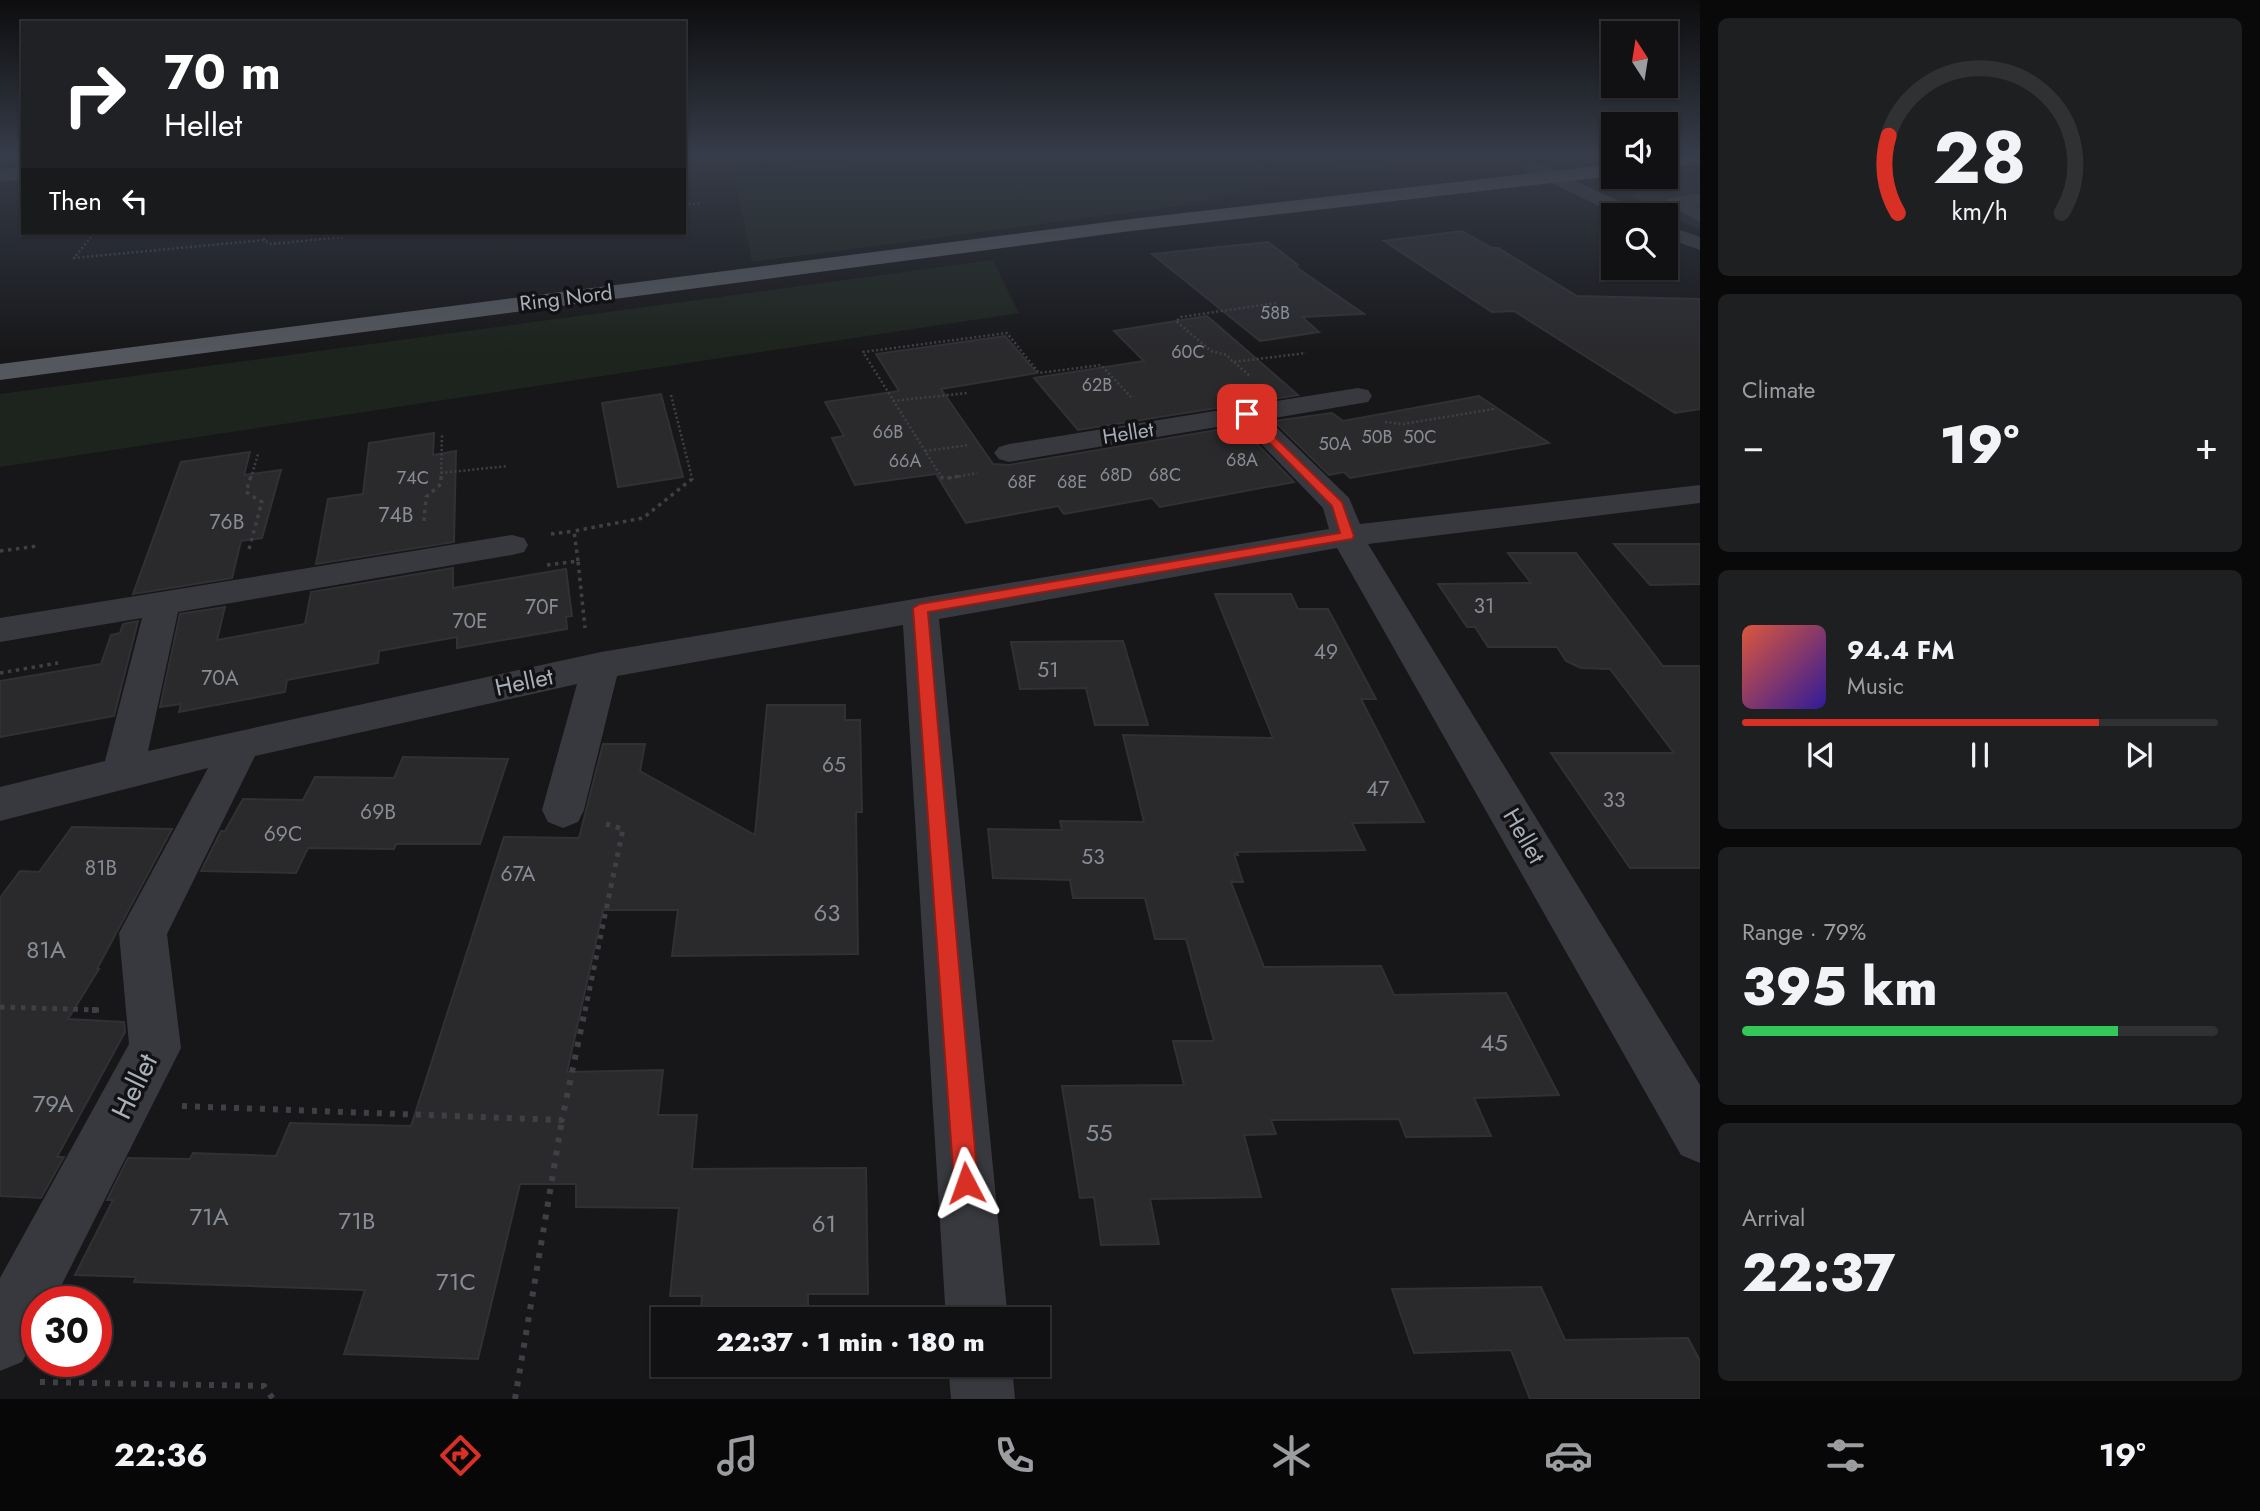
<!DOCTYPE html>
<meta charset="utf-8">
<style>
body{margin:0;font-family:Jost,sans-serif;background:#1e1f21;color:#f1f3f6;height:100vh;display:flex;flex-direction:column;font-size:26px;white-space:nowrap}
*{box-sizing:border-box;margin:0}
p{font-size:23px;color:#9c9da0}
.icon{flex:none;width:38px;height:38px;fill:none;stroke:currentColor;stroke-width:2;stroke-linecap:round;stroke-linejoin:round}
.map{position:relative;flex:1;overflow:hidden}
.details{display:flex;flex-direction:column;gap:18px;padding:18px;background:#09090a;width:560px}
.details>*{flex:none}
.banner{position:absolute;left:21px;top:21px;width:665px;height:214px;border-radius:0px;box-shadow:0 2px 5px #0004,0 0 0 2px #303133;background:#202124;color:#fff;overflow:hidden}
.needle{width:46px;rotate:348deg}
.fabs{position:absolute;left:1601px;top:21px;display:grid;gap:14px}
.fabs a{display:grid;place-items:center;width:77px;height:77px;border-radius:0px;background:#111113;box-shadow:0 2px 5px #0004,0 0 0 2px #303133;font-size:35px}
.speed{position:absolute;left:21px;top:1286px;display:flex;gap:14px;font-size:35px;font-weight:700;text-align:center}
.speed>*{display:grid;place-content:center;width:91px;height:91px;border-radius:50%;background:#111113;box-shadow:0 2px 5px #0004,0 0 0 2px #303133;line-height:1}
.speed .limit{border:10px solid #d22;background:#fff;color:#111}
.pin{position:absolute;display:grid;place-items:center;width:60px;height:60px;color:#fff;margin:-30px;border-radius:14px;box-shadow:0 4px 10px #0006}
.me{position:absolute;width:77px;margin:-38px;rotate:356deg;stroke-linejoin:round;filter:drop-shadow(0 0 5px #0008)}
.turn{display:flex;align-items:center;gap:24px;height:147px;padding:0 28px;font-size:32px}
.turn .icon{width:91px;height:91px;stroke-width:2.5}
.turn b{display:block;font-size:49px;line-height:60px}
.then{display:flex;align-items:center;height:66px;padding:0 28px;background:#0003;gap:14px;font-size:26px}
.big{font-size:52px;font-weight:800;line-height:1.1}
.details .tile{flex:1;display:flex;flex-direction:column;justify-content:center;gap:10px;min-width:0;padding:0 24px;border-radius:10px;background:#1e1f21}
.details .dial{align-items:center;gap:0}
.dial svg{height:182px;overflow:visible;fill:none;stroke:#303133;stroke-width:7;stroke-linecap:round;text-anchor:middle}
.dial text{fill:#f1f3f6;stroke:none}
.song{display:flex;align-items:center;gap:21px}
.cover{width:84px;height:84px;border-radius:10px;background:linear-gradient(135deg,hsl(10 70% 55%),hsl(250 70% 35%))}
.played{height:7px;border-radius:4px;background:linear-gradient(90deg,#d93025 75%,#303133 75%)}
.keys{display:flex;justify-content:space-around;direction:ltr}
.heat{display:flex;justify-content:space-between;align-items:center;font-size:38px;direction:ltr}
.charge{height:10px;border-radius:5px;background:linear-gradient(90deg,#34c759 79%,#303133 0)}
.trip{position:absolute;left:651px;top:1307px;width:399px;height:70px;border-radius:0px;background:#111113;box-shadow:0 2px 5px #0004,0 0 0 2px #303133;font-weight:800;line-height:70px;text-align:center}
.tabs{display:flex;height:112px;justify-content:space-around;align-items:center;background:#070708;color:#9c9da0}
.tabs .icon{width:49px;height:49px}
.tabs .on{color:#d93025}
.tabs b{font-size:32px;color:#f1f3f6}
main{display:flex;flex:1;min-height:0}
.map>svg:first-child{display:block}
.built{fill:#232326}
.green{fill:#1d241d}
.building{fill:#2a2a2d;stroke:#313135;stroke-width:2}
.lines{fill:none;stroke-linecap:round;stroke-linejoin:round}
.path-far3{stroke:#3e4045;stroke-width:2.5;stroke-dasharray:2 2.5;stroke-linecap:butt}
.path-far2{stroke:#3e4045;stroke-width:3.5;stroke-dasharray:3.5 4.5;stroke-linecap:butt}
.path-far1{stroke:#3e4045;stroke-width:5;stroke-dasharray:4.5 6;stroke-linecap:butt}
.path{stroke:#3e4045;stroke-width:6;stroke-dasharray:5 8;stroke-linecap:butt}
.minor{fill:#38393e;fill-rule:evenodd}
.major{fill:#54575d;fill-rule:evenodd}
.route{fill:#d93025;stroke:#8d1f18;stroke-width:2}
.labels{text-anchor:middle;stroke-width:7;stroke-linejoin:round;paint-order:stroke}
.far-number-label{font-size:18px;fill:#888d95}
.far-street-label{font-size:21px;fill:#a9afb9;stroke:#121214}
.number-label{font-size:21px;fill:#888d95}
.street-label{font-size:24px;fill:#a9afb9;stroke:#121214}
.near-number-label{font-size:24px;fill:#888d95}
.near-street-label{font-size:28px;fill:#a9afb9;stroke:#121214}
</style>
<main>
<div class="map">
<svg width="1700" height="1399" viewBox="0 0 1700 1399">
<rect width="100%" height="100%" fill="#171719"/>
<polygon class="built" points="1700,175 1700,230 1628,194"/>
<g class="green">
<polygon points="895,157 1246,157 1272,172 1418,157 1545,157 1382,176 1275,183 1200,203 752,262 733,170"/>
<polygon points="993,260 1019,313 0,467 0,394"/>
</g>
<g class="building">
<polygon points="1462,231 1492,248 1498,248 1577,296 1700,299 1700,409 1675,413 1514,311 1492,312 1384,241"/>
<polygon points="1268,242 1298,265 1296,267 1364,314 1302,317 1319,332 1260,341 1152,254"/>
<polygon points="1207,316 1298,395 1078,430 1034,378 1144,361 1114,331"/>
<polygon points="1005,336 1037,373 941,389 993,464 1009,465 1240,426 1294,482 1160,507 1152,498 1064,514 1058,506 966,523 936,474 855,485 832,438 844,436 825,402 899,391 876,354"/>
<polygon points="661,394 683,477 618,487 602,403"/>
<polygon points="1479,396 1549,443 1350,478 1344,472 1329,475 1274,421 1332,413 1343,421"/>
<polygon points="434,433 433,455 456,451 454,542 316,564 328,499 363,494 369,443"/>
<polygon points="250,452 244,475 281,470 262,538 241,541 232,578 133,594 181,462"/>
<polygon points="1614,544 1700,544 1700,584 1650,585"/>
<polygon points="1508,553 1576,553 1663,666 1700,666 1700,868 1630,868 1551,753 1674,753 1610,669 1581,668 1566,661 1557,647 1488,647 1475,627 1467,627 1438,584 1531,583"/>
<polygon points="453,568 453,588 566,569 572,616 566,617 567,629 457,648 457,637 379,651 378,663 287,680 285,692 179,712 181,704 160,707 180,614 225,607 217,640 305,624 311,592"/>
<polygon points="1215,594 1291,594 1298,609 1328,609 1376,699 1361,699 1424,822 1352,823 1365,850 1237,852 1238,855 1234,854 1243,882 1231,882 1264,967 1381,966 1394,995 1506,993 1559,1095 1474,1098 1491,1136 1406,1137 1399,1119 1271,1120 1276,1134 1244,1135 1261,1197 1150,1199 1159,1244 1101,1245 1094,1197 1080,1198 1062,1086 1184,1085 1173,1041 1214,1041 1186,939 1155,939 1145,898 1073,898 1070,880 993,878 988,829 1062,830 1060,821 1144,822 1123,735 1273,738"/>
<polygon points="138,621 114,716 0,737 0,681 101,664 111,635 120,633 123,624"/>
<polygon points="1123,641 1148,725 1095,725 1086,688 1020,689 1011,642"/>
<polygon points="767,705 845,705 845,720 860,720 862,812 856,812 858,954 672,956 678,910 603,910 567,1072 663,1070 658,1115 697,1115 692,1169 866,1168 868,1294 808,1294 808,1320 700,1320 702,1296 670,1296 679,1208 576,1207 576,1184 520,1184 478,1359 344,1354 365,1290 134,1282 136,1277 75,1275 113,1200 107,1200 128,1158 190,1159 193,1153 276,1156 290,1123 411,1126 504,837 579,838 603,744 645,744 640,771 755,835"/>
<polygon points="403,757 508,759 480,844 396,844 394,849 308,848 296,873 201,871 221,831 225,831 243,799 303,800 315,777 394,778"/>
<polygon points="72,827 172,829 97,969 99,969 68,1019 124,1022 125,1032 57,1157 64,1157 41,1198 0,1196 0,898 20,871 39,872"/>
<polygon points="1541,1287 1565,1340 1688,1338 1700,1361 1700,1399 1530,1399 1511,1350 1414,1353 1392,1289"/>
</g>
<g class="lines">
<g class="path-far3">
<polyline points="1328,157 1344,167"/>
<polyline points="684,205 702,203"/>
<polyline points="94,233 74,258 264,240 271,244 343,237"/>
<polyline points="264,240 266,233"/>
<polyline points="1276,303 1181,317 1176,321 1211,351 1227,355 1233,362 1306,353"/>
<polyline points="1234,362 1251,377"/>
<polyline points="671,395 692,478"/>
<polyline points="893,401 967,393"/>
<polyline points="1385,422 1403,424 1494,409"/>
<polyline points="925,451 969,445"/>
<polyline points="441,473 508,466"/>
<polyline points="251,478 258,454"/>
<polyline points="441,478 442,434"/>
<polyline points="942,478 863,352 1007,333 1039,373 1101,365 1131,397"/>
<polyline points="950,478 977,473"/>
</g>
<g class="path-far2">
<polyline points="941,476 943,479 960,476"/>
<polyline points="424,521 426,497 441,484 441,476"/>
<polyline points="551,534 574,531"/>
<polyline points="249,549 262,502 246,492 251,476"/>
<polyline points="0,551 38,546"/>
<polyline points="578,561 574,531 643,518 692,479 691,476"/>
<polyline points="547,565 578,561 585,628"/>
<polyline points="0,673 58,663"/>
</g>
<g class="path-far1">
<polyline points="0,1007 101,1010"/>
<polyline points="585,1011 623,829 606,824"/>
</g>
<g class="path">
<polyline points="92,1010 101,1010"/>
<polyline points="182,1106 562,1120 585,1010"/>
<polyline points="40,1382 264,1386 273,1399"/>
<polyline points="515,1399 562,1120"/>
</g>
<g class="minor">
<polygon points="1533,161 1640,211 1643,215 1618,215 1526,171 1524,167"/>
<polygon points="23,168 23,180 0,181 0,169"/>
<polygon points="1700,193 1700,205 1695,206 1700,208 1700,222 1665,203 1668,199"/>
<polygon points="1666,225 1700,237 1700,250 1666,238"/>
<polygon points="1358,388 1368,390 1372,396 1368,402 1268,419 1349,498 1360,524 1700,485 1700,503 1368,544 1700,1085 1700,1163 1681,1155 1337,548 939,619 1008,1320 946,1320 903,625 617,676 584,810 578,822 563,828 548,822 542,810 577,684 255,756 167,934 181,1048 53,1302 37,1302 37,1334 22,1362 0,1371 0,1278 129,1044 119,933 208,768 0,821 0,787 105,761 142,618 0,642 0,618 512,535 524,538 528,545 524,552 512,555 178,612 148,751 601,652 1329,529 1323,508 1241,423 1009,462 999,459 994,453 999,447 1009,444"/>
<polygon points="948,1365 1012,1365 1015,1399 951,1399"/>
</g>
<g class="major">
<polygon points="1700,157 1700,162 1666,168 1666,158"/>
<polygon points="1614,164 1614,176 1131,231 0,380 0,364 1131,219"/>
</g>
</g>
<linearGradient id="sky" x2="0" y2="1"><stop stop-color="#0d0d0e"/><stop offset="0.44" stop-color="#363c49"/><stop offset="1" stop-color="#363c49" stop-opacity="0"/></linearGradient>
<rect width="1700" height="353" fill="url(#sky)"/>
<polygon class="route" points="1247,410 1342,502 1354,536 1352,539 928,612 978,1183 974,1191 966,1195 958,1191 954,1183 913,608 920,604 1340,533 1332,506 1243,416 1243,411"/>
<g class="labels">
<g class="far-number-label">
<text x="1275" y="319">58B</text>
<text x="1188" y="358">60C</text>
<text x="1097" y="391">62B</text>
<text x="888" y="438">66B</text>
<text x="1377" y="443">50B</text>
<text x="1420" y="443">50C</text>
<text x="1335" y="450">50A</text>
<text x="1242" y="466">68A</text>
<text x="905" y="467">66A</text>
<text x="1116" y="481">68D</text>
<text x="1165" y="481">68C</text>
<text x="413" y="484">74C</text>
<text x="1022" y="488">68F</text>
<text x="1072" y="488">68E</text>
</g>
<g class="far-street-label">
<text transform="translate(566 298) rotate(-7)" y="7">Ring Nord</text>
<text transform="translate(1128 433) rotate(-9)" y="7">Hellet</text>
</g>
<g class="number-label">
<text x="396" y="522">74B</text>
<text x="227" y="529">76B</text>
<text x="1484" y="613">31</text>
<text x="542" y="614">70F</text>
<text x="470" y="628">70E</text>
<text x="1326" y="659">49</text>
<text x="1048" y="677">51</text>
<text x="220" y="685">70A</text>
<text x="834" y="772">65</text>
<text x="1378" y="796">47</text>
<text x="1614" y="807">33</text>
<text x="378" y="819">69B</text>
<text x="283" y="841">69C</text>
<text x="1093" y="864">53</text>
<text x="101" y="875">81B</text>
<text x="518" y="881">67A</text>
</g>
<g class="street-label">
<text transform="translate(524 682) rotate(-12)" y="8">Hellet</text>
<text transform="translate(1524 836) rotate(60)" y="8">Hellet</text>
</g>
<g class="near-number-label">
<text x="827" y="921">63</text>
<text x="46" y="958">81A</text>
<text x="1494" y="1051">45</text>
<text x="53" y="1112">79A</text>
<text x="1099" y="1141">55</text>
<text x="209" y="1225">71A</text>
<text x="357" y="1229">71B</text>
<text x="824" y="1232">61</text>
<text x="456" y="1290">71C</text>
</g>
<g class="near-street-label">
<text transform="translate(134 1086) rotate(-64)" y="10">Hellet</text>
</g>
</g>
</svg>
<div class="fabs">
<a><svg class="needle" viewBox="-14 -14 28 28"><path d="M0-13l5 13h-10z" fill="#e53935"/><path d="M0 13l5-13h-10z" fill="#9c9da0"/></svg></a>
<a><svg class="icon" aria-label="sound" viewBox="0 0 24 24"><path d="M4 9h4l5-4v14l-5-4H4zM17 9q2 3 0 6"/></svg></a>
<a><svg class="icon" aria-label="search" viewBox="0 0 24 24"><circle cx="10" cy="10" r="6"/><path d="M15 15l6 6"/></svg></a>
</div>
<div class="speed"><div class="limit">30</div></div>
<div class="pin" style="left:1247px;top:414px;background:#d93025"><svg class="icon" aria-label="arrive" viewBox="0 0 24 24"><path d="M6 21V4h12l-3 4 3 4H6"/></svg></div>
<svg class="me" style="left:966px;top:1183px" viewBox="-20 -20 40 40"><path d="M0-17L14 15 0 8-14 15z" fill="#d93025" stroke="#fff" stroke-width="4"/></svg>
<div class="trip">22:37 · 1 min · 180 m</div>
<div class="banner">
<div class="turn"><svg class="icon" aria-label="right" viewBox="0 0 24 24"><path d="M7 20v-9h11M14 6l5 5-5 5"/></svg><div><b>70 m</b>Hellet</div></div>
<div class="then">Then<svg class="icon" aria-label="left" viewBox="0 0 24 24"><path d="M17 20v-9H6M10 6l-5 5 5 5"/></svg></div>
</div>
</div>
<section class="details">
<div class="tile dial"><svg viewBox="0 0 100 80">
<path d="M14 69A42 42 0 1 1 86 69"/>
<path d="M14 69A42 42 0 0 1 10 35" stroke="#d93025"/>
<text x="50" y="56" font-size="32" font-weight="700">28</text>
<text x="50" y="72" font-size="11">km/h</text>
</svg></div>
<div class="tile"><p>Climate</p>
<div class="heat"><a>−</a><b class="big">19°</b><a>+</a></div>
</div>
<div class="tile">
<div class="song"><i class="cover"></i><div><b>94.4 FM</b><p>Music</p></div></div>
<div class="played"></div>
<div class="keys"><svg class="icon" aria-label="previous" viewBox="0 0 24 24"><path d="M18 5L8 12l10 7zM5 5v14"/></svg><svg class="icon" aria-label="pause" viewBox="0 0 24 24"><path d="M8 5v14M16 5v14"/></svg><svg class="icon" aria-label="next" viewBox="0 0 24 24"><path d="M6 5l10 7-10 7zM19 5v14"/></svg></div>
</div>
<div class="tile"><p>Range · 79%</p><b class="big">395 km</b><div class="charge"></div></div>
<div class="tile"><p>Arrival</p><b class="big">22:37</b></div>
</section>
</main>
<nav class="tabs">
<b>22:36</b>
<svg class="icon on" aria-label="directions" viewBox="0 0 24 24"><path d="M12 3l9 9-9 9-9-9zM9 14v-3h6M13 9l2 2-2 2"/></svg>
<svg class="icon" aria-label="music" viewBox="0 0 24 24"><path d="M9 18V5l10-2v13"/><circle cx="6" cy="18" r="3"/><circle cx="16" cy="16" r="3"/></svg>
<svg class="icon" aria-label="phone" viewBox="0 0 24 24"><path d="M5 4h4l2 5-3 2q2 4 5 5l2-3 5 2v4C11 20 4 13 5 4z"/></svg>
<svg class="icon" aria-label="climate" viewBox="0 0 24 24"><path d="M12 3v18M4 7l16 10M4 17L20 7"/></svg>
<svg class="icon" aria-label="car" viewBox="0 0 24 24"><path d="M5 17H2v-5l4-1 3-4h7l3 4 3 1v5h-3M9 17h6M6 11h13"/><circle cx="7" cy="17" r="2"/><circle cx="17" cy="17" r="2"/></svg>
<svg class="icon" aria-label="filters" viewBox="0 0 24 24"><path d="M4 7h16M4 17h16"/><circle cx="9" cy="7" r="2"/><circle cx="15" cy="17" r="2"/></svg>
<b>19°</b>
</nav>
